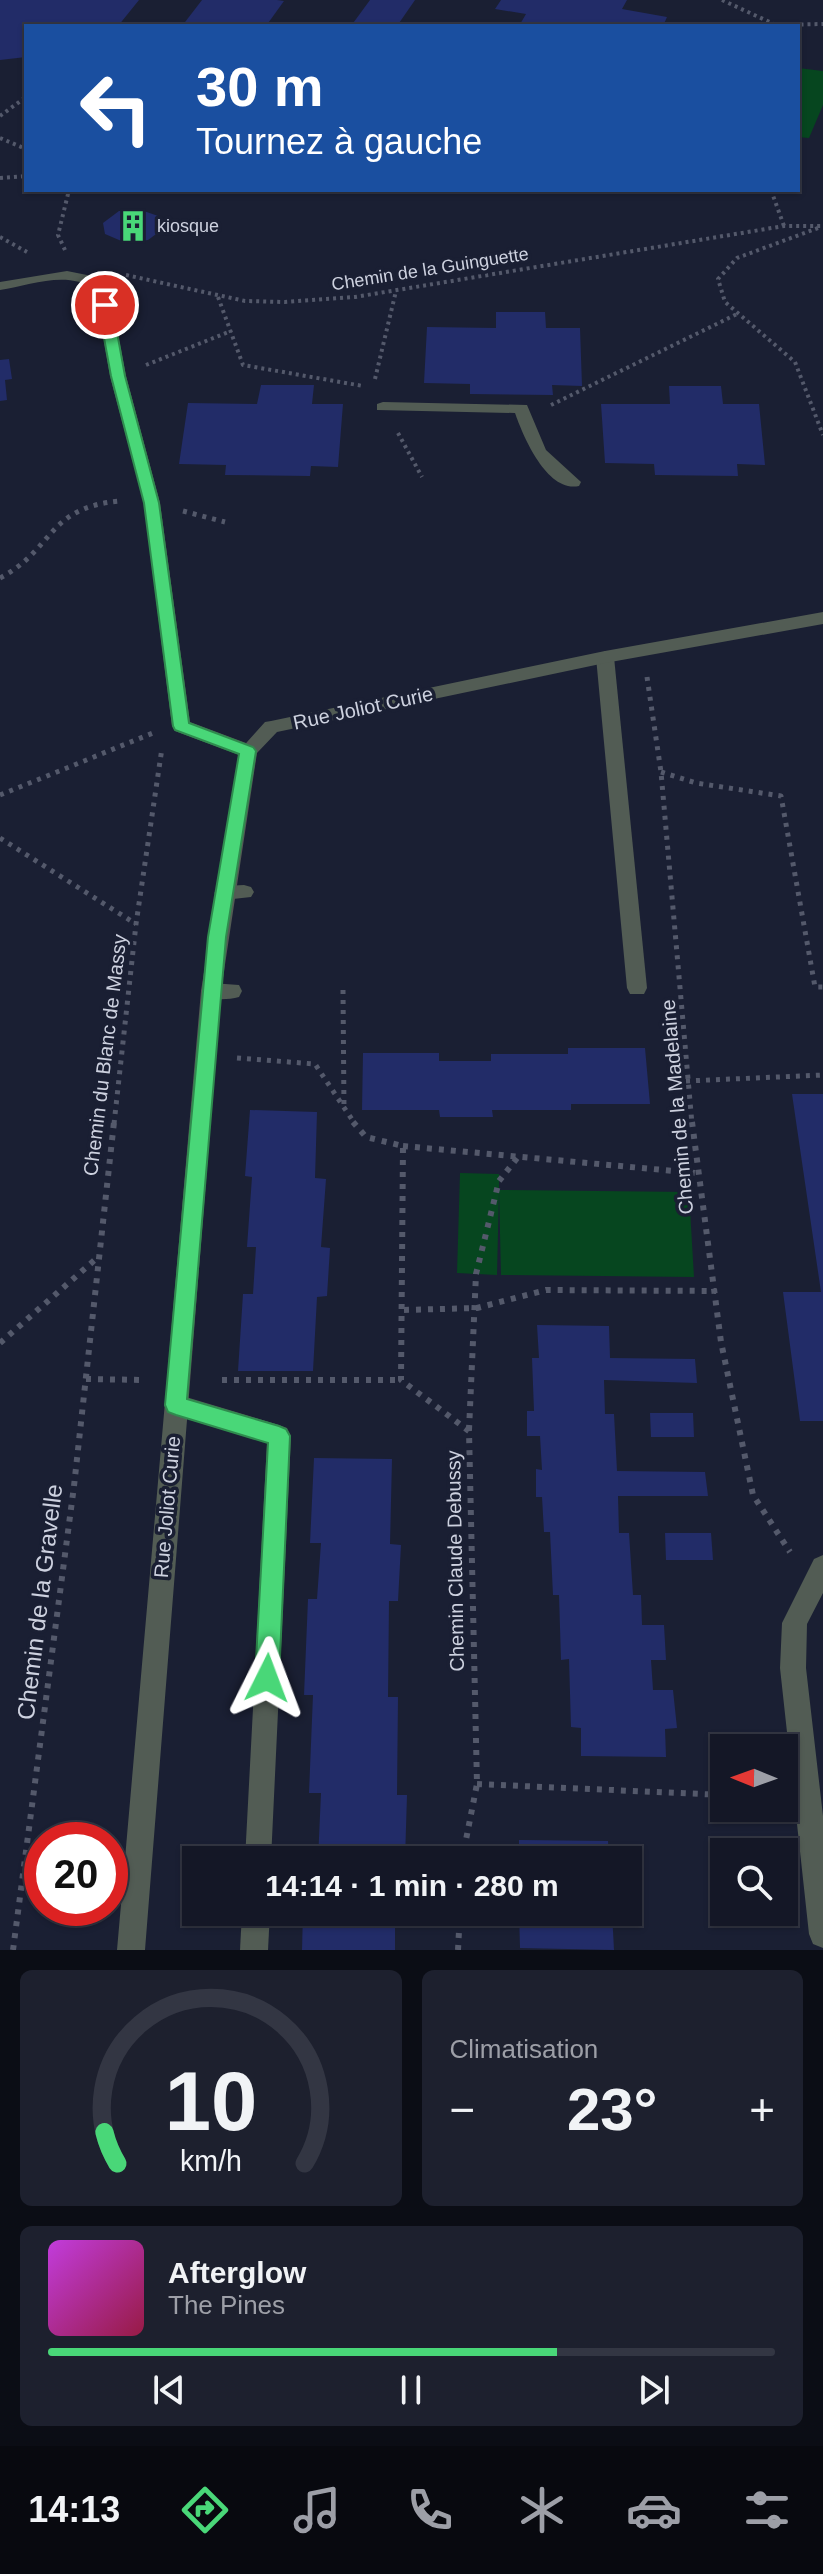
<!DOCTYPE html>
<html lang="fr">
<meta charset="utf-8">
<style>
body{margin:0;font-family:Arial,sans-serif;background:#1d202e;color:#f1f3f6;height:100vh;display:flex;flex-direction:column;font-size:30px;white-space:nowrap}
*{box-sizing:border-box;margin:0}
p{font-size:26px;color:#9d9fa7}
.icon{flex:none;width:44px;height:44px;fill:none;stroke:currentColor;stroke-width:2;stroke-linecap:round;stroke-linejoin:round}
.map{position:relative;height:1950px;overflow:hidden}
.drawer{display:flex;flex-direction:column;gap:20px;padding:20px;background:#0b0d15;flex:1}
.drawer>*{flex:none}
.guide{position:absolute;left:24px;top:24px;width:776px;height:168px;border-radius:0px;box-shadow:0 2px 6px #0004,0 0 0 2px #333643;background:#1a4fa0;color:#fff;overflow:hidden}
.needle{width:52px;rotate:271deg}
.controls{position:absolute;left:710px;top:1734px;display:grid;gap:16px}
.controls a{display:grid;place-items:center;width:88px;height:88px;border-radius:0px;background:#141726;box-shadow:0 2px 6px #0004,0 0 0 2px #333643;font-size:40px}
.speed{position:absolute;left:24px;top:1822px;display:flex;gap:16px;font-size:40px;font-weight:700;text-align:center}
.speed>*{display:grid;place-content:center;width:104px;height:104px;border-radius:50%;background:#141726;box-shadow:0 2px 6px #0004,0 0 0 2px #333643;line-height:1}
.speed .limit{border:12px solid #d22;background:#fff;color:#111}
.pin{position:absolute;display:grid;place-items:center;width:68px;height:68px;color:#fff;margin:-34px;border:4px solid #fff;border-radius:50%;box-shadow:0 2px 8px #0007}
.me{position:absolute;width:88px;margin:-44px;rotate:3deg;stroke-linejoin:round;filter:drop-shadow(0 0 6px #0008)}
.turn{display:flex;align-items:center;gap:28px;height:168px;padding:0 40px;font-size:36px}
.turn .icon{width:104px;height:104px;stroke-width:2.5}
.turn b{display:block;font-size:56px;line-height:68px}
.big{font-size:60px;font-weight:700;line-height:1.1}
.drawer .widget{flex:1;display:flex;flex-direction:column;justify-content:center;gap:12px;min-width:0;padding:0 28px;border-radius:12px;background:#1d202e}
.drawer .dial{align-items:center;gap:0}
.dial svg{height:208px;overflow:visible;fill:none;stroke:#333643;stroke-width:7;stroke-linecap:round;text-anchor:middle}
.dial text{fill:#f1f3f6;stroke:none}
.song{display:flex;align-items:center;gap:24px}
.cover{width:96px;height:96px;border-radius:12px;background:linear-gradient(135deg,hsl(290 70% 55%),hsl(340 70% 35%))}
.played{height:8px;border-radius:4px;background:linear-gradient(90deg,#49d778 70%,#333643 70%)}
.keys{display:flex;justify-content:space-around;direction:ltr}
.heat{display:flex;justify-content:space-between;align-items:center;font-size:44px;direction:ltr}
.drawer .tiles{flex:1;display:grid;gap:20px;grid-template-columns:1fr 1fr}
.widget:last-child{grid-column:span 2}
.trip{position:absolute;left:182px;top:1846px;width:460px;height:80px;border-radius:0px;background:#141726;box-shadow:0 2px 6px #0004,0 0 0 2px #333643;font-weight:700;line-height:80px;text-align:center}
.tab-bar{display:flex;height:128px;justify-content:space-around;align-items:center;background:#08090f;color:#9d9fa7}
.tab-bar .icon{width:56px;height:56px}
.tab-bar .active{color:#49d778}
.tab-bar b{font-size:36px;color:#f1f3f6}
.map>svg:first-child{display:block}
.green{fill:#06461f}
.building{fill:#222c68}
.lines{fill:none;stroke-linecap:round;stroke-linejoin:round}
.path-far2{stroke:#54596b;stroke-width:4;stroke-dasharray:3 4;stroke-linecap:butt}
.path-far1{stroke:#54596b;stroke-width:5;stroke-dasharray:4 6;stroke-linecap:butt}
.path{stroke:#54596b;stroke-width:6;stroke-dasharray:5 7;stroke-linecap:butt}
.service{fill:#525c54;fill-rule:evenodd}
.minor{fill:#525c54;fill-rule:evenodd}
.route{fill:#49d778;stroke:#2f8c4e;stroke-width:2}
.labels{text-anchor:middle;stroke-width:7;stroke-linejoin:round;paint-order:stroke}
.far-poi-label{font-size:18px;fill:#cdd1df;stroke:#1a1f33;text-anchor:start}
.far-street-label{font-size:18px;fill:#cdd1df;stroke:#1a1f33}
.street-label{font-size:20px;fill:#cdd1df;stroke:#1a1f33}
.near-street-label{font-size:24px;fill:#cdd1df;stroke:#1a1f33}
</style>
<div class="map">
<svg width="823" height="1950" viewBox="0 0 823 1950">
<rect width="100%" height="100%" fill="#1a1f33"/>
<g class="green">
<polygon points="798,68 823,71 823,105 809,138 798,137"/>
<polygon points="460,1173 499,1174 499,1190 689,1192 694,1277 501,1275 499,1191 497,1275 457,1273"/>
</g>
<g class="building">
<polygon points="0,0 139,0 118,26 26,26 26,57 0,60"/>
<polygon points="202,0 277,0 284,1 266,26 182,26"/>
<polygon points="370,0 415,0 397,26 351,26"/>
<polygon points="501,0 627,0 622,9 667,17 663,26 519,26 526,14 495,9"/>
<polygon points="141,210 161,217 163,229 148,240 126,243 105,234 103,223 119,211"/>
<polygon points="496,312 545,312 546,328 580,328 582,386 552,385 553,395 470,394 470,384 424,383 427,327 496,328"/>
<polygon points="9,359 12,379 5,380 7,400 0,401 0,360"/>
<polygon points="261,385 314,385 312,404 343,404 338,467 311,466 310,476 225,475 226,465 179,464 188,403 257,404"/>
<polygon points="669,386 721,386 723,404 759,404 765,465 737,464 738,476 655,475 654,464 605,463 601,404 670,404"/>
<polygon points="568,1048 645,1048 650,1104 571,1104 571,1110 492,1110 493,1117 440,1117 439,1110 362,1110 363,1053 439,1053 439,1061 491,1061 491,1054 568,1054"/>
<polygon points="792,1094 823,1094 823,1421 800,1421 783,1292 821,1292"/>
<polygon points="250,1110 317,1112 315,1178 326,1179 321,1247 330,1248 327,1296 317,1297 313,1371 238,1371 243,1294 253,1294 256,1247 247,1247 252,1177 245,1176"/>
<polygon points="537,1325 609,1326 610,1358 695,1359 697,1383 604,1380 605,1414 614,1414 617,1471 705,1472 708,1496 618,1496 619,1533 629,1533 633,1595 641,1595 642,1625 664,1625 666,1660 651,1660 653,1690 673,1690 677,1728 665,1729 666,1757 581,1756 581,1728 571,1727 569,1659 561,1660 559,1595 553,1595 550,1532 544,1532 542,1497 536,1497 536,1469 542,1470 540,1436 527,1436 527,1411 534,1411 532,1358 539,1358"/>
<polygon points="650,1413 693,1413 694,1437 651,1437"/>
<polygon points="314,1458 392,1459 390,1544 401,1545 398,1601 389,1601 388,1697 398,1697 397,1795 407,1795 405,1860 318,1860 321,1793 309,1793 313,1695 304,1695 308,1599 317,1599 321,1543 310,1543"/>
<polygon points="665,1533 711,1533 713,1560 666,1560"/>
<polygon points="519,1840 608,1841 609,1860 519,1860"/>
<polygon points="303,1912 395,1912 395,1950 302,1950"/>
<polygon points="519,1912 612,1912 614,1950 520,1948"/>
</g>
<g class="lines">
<g class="path-far2">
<polyline points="722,0 776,25 823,24"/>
<polyline points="0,116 26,97"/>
<polyline points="0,138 26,149"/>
<polyline points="0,178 26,176"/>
<polyline points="771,190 784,226"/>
<polyline points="818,228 737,258 718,279 725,302 795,362 823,435"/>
<polyline points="0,237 27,252"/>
<polyline points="65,250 58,235 69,190"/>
<polyline points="126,275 245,301 285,302 355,297 784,226 823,226"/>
<polyline points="218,297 243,365 363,386"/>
<polyline points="146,365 231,331"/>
<polyline points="375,379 396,291"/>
<polyline points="551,405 737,314"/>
<polyline points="398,433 422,477"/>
</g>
<g class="path-far1">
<polyline points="183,511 225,522"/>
<path d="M0 578C55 549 46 508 119 501"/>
<polyline points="647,677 661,772 692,1124"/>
<polyline points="661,772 696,783 781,796 815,987 823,987"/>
<polyline points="0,795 153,733"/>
<polyline points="0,838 136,924"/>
<polyline points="343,990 344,1110"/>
<polyline points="237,1058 315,1064 355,1124"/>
<polyline points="686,1081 823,1075"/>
<polyline points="114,1124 136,924 162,748"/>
</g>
<g class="path">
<polyline points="353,1122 366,1137 403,1146 401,1380 469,1431 477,1784 462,1860"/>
<polyline points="692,1122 721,1342 753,1495 790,1552"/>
<polyline points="403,1146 696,1173"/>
<polyline points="404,1310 477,1308 546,1290 716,1291"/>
<polyline points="0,1343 97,1258"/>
<polyline points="86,1379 144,1380"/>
<polyline points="222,1380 401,1380"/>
<polyline points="469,1430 476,1274 499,1181 518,1157"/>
<polyline points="477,1784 724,1795"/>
<polyline points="13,1950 74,1486 114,1122"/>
<polyline points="458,1950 460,1912"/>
</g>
<g class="service">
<path d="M67 271 97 277 109 287 126 376 160 503 190 722 254 746 257 751 254 756H242L175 731 172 726 144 503 110 376 95 289C67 270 30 285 0 290V282Z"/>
<path d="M383 402 527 405 546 450 581 482 579 486C547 493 523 436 515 413L377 410V404Z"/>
<polygon points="605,651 614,657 647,988 644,994 630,994 627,988 596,657"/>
<polygon points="244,885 251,887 254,892 251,897 224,900 214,893 224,886"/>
<path d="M211 983 239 985 242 991 239 997C228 1000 215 1000 204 997L201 991 204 985Z"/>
<polygon points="176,1394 279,1425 287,1428 291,1436 271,1860 245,1860 267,1443 168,1413 164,1405 168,1397"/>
<polygon points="242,1912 270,1912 268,1950 240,1950"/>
</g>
<g class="minor">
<polygon points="823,612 823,624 605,663 277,732 257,753 221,991 145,1950 117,1950 201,991 239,751 265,722 271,721 605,651"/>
<polygon points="823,1555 823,1593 807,1624 806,1668 823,1816 823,1948 813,1944 809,1934 780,1668 782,1623 814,1559"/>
</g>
</g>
<polygon class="route" points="105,301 112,305 125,376 159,503 189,723 253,747 256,751 226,937 187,1399 279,1426 286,1429 290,1436 279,1678 275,1687 267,1690 259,1687 255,1678 268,1443 176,1415 168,1412 165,1405 208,937 239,754 175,730 173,726 144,503 111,376 98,305"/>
<defs>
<symbol id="building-bare" viewBox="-9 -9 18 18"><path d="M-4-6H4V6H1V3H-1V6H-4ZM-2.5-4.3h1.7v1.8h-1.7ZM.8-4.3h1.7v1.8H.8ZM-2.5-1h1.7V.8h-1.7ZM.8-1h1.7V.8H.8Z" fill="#49d778" stroke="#1a1f33" stroke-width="2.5" paint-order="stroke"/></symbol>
</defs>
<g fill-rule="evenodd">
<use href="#building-bare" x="111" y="204" width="44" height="44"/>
</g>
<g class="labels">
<g class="far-poi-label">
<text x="157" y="232">kiosque</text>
</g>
<g class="far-street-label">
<text transform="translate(430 269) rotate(-9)" y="6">Chemin de la Guinguette</text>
</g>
<g class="street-label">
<text transform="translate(363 708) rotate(-12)" y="7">Rue Joliot Curie</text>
<text transform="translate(105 1055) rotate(-83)" y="7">Chemin du Blanc de Massy</text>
<text transform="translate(677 1107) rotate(-95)" y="7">Chemin de la Madelaine</text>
<text transform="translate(167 1507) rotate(-85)" y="7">Rue Joliot Curie</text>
<text transform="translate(455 1561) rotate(-91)" y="7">Chemin Claude Debussy</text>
</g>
<g class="near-street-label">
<text transform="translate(40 1602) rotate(-83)" y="8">Chemin de la Gravelle</text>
</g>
</g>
</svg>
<div class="controls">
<a><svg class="needle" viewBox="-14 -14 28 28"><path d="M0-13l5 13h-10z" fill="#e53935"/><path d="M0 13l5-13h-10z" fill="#9d9fa7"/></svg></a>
<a><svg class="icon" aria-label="search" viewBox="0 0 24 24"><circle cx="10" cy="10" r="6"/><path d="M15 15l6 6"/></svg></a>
</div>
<div class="speed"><div class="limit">20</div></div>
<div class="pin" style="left:105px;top:305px;background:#d93025"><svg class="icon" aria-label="arrive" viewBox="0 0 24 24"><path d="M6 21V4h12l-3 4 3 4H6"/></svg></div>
<svg class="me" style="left:267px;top:1678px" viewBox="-20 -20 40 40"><path d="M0-17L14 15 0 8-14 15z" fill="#49d778" stroke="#fff" stroke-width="4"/></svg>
<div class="trip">14:14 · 1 min · 280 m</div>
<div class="guide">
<div class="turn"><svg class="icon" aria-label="left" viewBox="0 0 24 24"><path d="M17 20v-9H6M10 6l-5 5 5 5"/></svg><div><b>30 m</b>Tournez à gauche</div></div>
</div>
</div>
<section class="drawer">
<div class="tiles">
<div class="widget dial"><svg viewBox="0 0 100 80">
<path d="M14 69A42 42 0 1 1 86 69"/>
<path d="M14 69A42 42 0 0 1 9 57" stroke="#49d778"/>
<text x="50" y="56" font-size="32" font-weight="700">10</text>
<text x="50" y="72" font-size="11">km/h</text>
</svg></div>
<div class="widget"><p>Climatisation</p>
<div class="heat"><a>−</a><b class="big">23°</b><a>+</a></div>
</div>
<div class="widget">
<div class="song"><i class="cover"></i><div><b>Afterglow</b><p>The Pines</p></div></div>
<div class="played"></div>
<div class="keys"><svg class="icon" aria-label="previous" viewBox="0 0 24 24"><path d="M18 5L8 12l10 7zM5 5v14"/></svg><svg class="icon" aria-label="pause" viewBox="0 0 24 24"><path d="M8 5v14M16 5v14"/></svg><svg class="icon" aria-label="next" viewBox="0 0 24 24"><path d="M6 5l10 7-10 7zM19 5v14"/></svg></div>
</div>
</div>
</section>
<nav class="tab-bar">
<b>14:13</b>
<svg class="icon active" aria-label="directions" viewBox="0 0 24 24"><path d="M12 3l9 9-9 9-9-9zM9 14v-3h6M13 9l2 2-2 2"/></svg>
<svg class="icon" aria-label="music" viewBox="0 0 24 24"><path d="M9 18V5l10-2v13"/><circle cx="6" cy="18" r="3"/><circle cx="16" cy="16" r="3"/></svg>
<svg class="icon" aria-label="phone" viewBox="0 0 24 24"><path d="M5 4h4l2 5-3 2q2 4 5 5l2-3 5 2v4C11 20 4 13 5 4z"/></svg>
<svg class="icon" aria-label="climate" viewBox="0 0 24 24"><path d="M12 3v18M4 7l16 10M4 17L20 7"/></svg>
<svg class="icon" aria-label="car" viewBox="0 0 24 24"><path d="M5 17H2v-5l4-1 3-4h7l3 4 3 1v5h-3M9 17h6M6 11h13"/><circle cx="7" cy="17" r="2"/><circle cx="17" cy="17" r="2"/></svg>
<svg class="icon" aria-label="filters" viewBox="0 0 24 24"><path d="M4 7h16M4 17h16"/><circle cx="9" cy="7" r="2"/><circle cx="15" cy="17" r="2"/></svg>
</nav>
